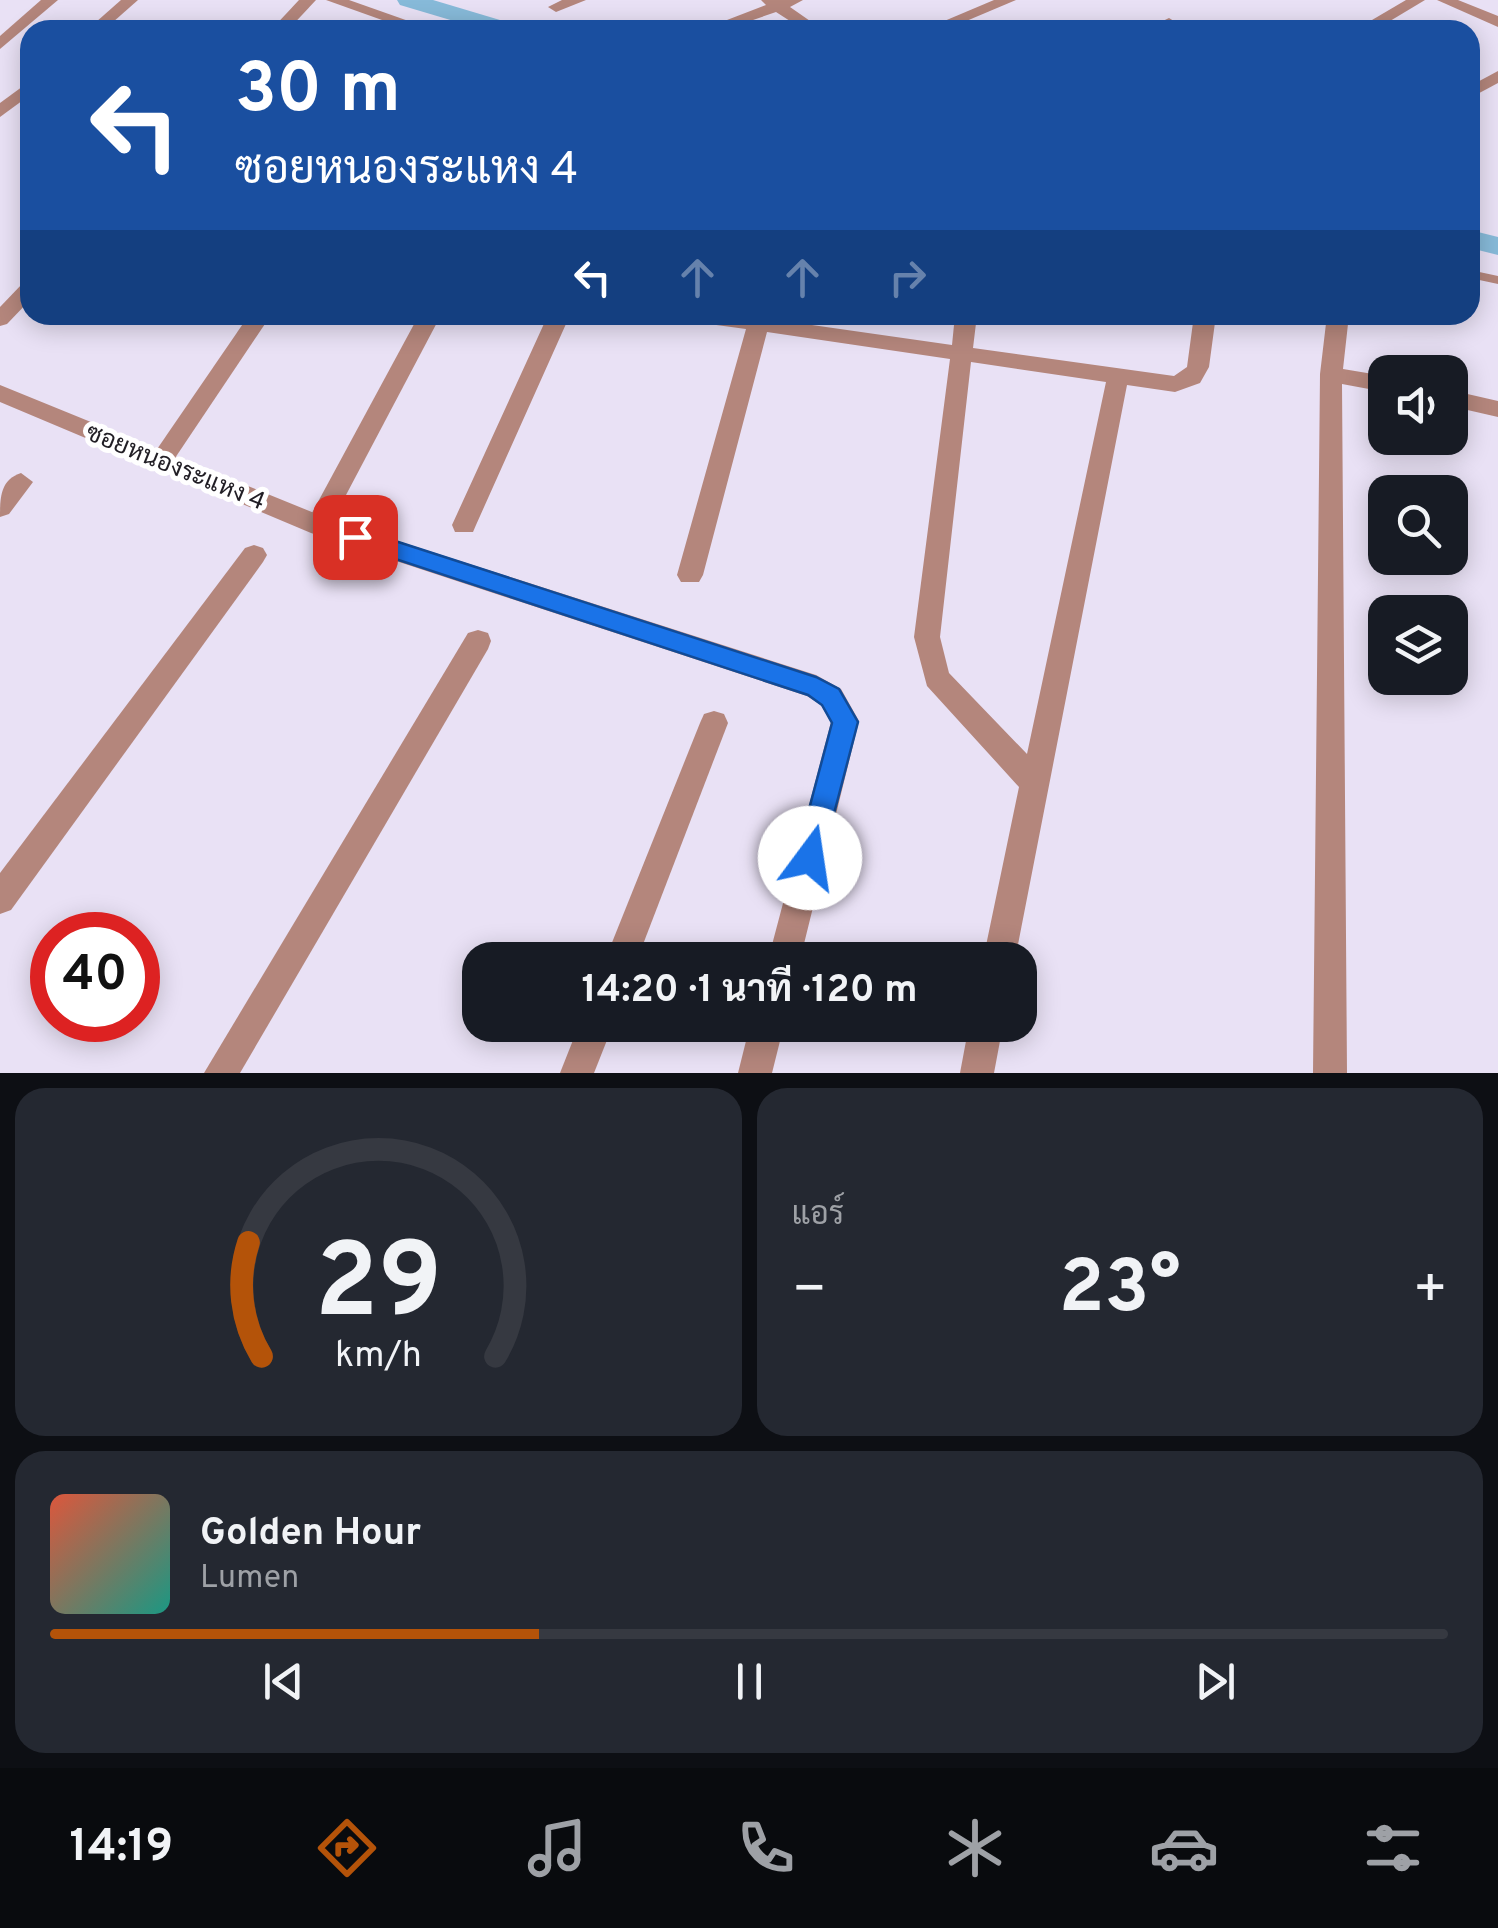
<!DOCTYPE html>
<html lang="th">
<meta charset="utf-8">
<style>
body{margin:0;font-family:Overpass,Sarabun,sans-serif;background:#242831;color:#f1f3f6;height:100vh;display:flex;flex-direction:column;font-size:38px;white-space:nowrap}
*{box-sizing:border-box;margin:0}
p{font-size:32px;color:#9ea1a6}
.icon{flex:none;width:55px;height:55px;fill:none;stroke:currentColor;stroke-width:2;stroke-linecap:round;stroke-linejoin:round}
.map{position:relative;height:1073px;overflow:hidden}
.sheet{display:flex;flex-direction:column;gap:15px;padding:15px;background:#0d0f14;flex:1}
.sheet>*{flex:none}
.banner{position:absolute;left:20px;top:20px;width:1460px;height:305px;border-radius:30px;box-shadow:0 5px 25px #0003;background:#1a4fa0;color:#fff;overflow:hidden}
.buttons{position:absolute;left:1368px;top:355px;display:grid;gap:20px}
.buttons a{display:grid;place-items:center;width:100px;height:100px;border-radius:20px;background:#171b24;box-shadow:0 5px 25px #0003;font-size:50px}
.speed{position:absolute;left:30px;top:912px;display:flex;gap:20px;font-size:50px;font-weight:700;text-align:center}
.speed>*{display:grid;place-content:center;width:130px;height:130px;border-radius:50%;background:#171b24;box-shadow:0 5px 25px #0003;line-height:1}
.speed .limit{border:15px solid #d22;background:#fff;color:#111}
.pin{position:absolute;display:grid;place-items:center;width:85px;height:85px;color:#fff;margin:-42px;border-radius:20px;box-shadow:0 5px 15px #0006}
.me{position:absolute;width:110px;margin:-55px;rotate:14deg;stroke-linejoin:round;filter:drop-shadow(0 0 8px #0008)}
.turn{display:flex;align-items:center;gap:35px;height:210px;padding:0 50px;font-size:45px}
.turn .icon{width:130px;height:130px;stroke-width:2.5}
.turn b{display:block;font-size:70px;line-height:85px}
.lanes{display:flex;align-items:center;height:95px;padding:0 50px;background:#0003;justify-content:center;gap:50px;direction:ltr}
.lanes .off{opacity:.35}
.big{font-size:75px;font-weight:700;line-height:1.1}
.sheet .card{flex:1;display:flex;flex-direction:column;justify-content:center;gap:15px;min-width:0;padding:0 35px;border-radius:30px;background:#242831}
.sheet .dial{align-items:center;gap:0}
.dial svg{height:260px;overflow:visible;fill:none;stroke:#363941;stroke-width:7;stroke-linecap:round;text-anchor:middle}
.dial text{fill:#f1f3f6;stroke:none}
.song{display:flex;align-items:center;gap:30px}
.cover{width:120px;height:120px;border-radius:15px;background:linear-gradient(135deg,hsl(10 70% 55%),hsl(170 70% 35%))}
.played{height:10px;border-radius:5px;background:linear-gradient(90deg,#b45309 35%,#363941 35%)}
.keys{display:flex;justify-content:space-around;direction:ltr}
.heat{display:flex;justify-content:space-between;align-items:center;font-size:55px;direction:ltr}
.sheet .tiles{flex:1;display:grid;gap:15px;grid-template-columns:1fr 1fr}
.card:last-child{grid-column:span 2}
.trip{position:absolute;left:462px;top:942px;width:575px;height:100px;border-radius:30px;background:#171b24;box-shadow:0 5px 25px #0003;font-weight:700;line-height:100px;text-align:center}
.menu{display:flex;height:160px;justify-content:space-around;align-items:center;background:#090b0e;color:#9ea1a6}
.menu .icon{width:70px;height:70px}
.menu .current{color:#b45309}
.menu b{font-size:45px;color:#f1f3f6}
.map>svg:first-child{display:block}
.lines{fill:none;stroke-linecap:round;stroke-linejoin:round}
.canal{fill:#87bad9;fill-rule:evenodd}
.service{fill:#b4867c;fill-rule:evenodd}
.minor{fill:#b4867c;fill-rule:evenodd}
.tertiary{fill:#b4867c;fill-rule:evenodd}
.route{fill:#1a73e8;stroke:#114b97;stroke-width:2.5}
.labels{text-anchor:middle;stroke-width:10;stroke-linejoin:round;paint-order:stroke}
.street-label{font-size:25px;fill:#211e25;stroke:#fff}
</style>
<div class="map">
<svg width="1498" height="1073" viewBox="0 0 1498 1073">
<rect width="100%" height="100%" fill="#e9e1f5"/>
<g class="lines">
<g class="canal">
<polygon points="397,0 433,0 517,25 521,30 484,30 400,5"/>
<polygon points="1470,230 1498,237 1498,255 1470,248"/>
</g>
<polygon class="service" points="1470,270 1498,276 1498,284 1470,278"/>
<g class="minor">
<polygon points="41,0 58,0 0,49 0,36"/>
<polygon points="121,0 138,0 104,30 87,30"/>
<polygon points="299,0 316,0 288,30 271,30"/>
<polygon points="326,0 349,0 434,30 410,30"/>
<polygon points="562,0 586,0 556,12 548,7"/>
<polygon points="761,0 803,0 790,7 823,30 804,30 776,12 724,30 701,30 766,5"/>
<polygon points="994,0 1016,0 945,30 923,30"/>
<polygon points="1406,0 1425,0 1375,30 1355,30"/>
<polygon points="1437,0 1458,0 1498,16 1498,27"/>
<polygon points="1169,18 1177,23 1175,26 1144,30"/>
<polygon points="1498,71 1498,83 1470,98 1470,86"/>
<polygon points="30,81 30,95 0,117 0,103"/>
<polygon points="30,282 30,300 7,324 0,326 0,307 23,283"/>
<polygon points="249,315 271,315 169,467 153,467 149,461 153,455"/>
<polygon points="419,315 441,315 327,531 309,531 306,524"/>
<polygon points="548,315 570,315 476,525 473,532 455,532 452,525"/>
<path d="M683 315H772L770 319 952 345 955 315H977L973 348 1174 376 1187 367 1194 315H1216L1209 367 1200 383 1175 392 1127 385 1015 960H983L1019 787 927 686 914 637 950 359 767 332 703 575 699 582H681L677 575 746 329 694 322ZM971 362 1106 382 1027 754 949 673 940 637Z"/>
<polygon points="1327,315 1349,315 1343,369 1385,376 1385,392 1342,384 1347,1073 1313,1073 1320,374"/>
<polygon points="1450,390 1498,401 1498,417 1450,406"/>
<path d="M21 473 33 482 9 514 0 517C0 498 0 480 21 473Z"/>
<polygon points="254,545 263,548 267,555 263,562 11,910 0,914 0,873 245,548"/>
<polygon points="478,630 488,633 491,641 488,649 240,1073 204,1073 468,633"/>
<polygon points="714,711 724,714 728,723 637,960 605,960 700,723 704,714"/>
<polygon points="579,1025 613,1025 594,1073 560,1073"/>
<polygon points="969,1025 1003,1025 994,1073 960,1073"/>
</g>
<g class="tertiary">
<polygon points="0,385 329,519 816,675 841,689 859,721 800,960 768,960 831,722 821,705 807,696 311,533 0,402"/>
<polygon points="750,1025 784,1025 772,1073 738,1073"/>
</g>
</g>
<polygon class="route" points="355,528 816,677 839,689 858,722 820,867 810,871 800,867 796,858 832,723 822,705 808,695 347,543 344,537 347,531"/>
<g class="labels">
<g class="street-label">
<text transform="translate(176 466) rotate(22)" y="9">ซอยหนองระแหง 4</text>
</g>
</g>
</svg>
<div class="buttons">
<a><svg class="icon" aria-label="sound" viewBox="0 0 24 24"><path d="M4 9h4l5-4v14l-5-4H4zM17 9q2 3 0 6"/></svg></a>
<a><svg class="icon" aria-label="search" viewBox="0 0 24 24"><circle cx="10" cy="10" r="6"/><path d="M15 15l6 6"/></svg></a>
<a><svg class="icon" aria-label="layers" viewBox="0 0 24 24"><path d="M12 4l9 5-9 5-9-5zM3 14l9 5 9-5"/></svg></a>
</div>
<div class="speed"><div class="limit">40</div></div>
<div class="pin" style="left:355px;top:537px;background:#d93025"><svg class="icon" aria-label="arrive" viewBox="0 0 24 24"><path d="M6 21V4h12l-3 4 3 4H6"/></svg></div>
<svg class="me" style="left:810px;top:858px" viewBox="-20 -20 40 40"><circle r="19" fill="#fff"/><path d="M0-13L10 11 0 6-10 11z" fill="#1a73e8"/></svg>
<div class="trip">14:20 · 1 นาที · 120 m</div>
<div class="banner">
<div class="turn"><svg class="icon" aria-label="left" viewBox="0 0 24 24"><path d="M17 20v-9H6M10 6l-5 5 5 5"/></svg><div><b>30 m</b>ซอยหนองระแหง 4</div></div>
<div class="lanes"><svg class="icon" aria-label="left" viewBox="0 0 24 24"><path d="M17 20v-9H6M10 6l-5 5 5 5"/></svg><svg class="icon off" aria-label="ahead" viewBox="0 0 24 24"><path d="M12 20V5M6 11l6-6 6 6"/></svg><svg class="icon off" aria-label="ahead" viewBox="0 0 24 24"><path d="M12 20V5M6 11l6-6 6 6"/></svg><svg class="icon off" aria-label="right" viewBox="0 0 24 24"><path d="M7 20v-9h11M14 6l5 5-5 5"/></svg></div>
</div>
</div>
<section class="sheet">
<div class="tiles">
<div class="card dial"><svg viewBox="0 0 100 80">
<path d="M14 69A42 42 0 1 1 86 69"/>
<path d="M14 69A42 42 0 0 1 10 34" stroke="#b45309"/>
<text x="50" y="56" font-size="32" font-weight="700">29</text>
<text x="50" y="72" font-size="11">km/h</text>
</svg></div>
<div class="card"><p>แอร์</p>
<div class="heat"><a>−</a><b class="big">23°</b><a>+</a></div>
</div>
<div class="card">
<div class="song"><i class="cover"></i><div><b>Golden Hour</b><p>Lumen</p></div></div>
<div class="played"></div>
<div class="keys"><svg class="icon" aria-label="previous" viewBox="0 0 24 24"><path d="M18 5L8 12l10 7zM5 5v14"/></svg><svg class="icon" aria-label="pause" viewBox="0 0 24 24"><path d="M8 5v14M16 5v14"/></svg><svg class="icon" aria-label="next" viewBox="0 0 24 24"><path d="M6 5l10 7-10 7zM19 5v14"/></svg></div>
</div>
</div>
</section>
<nav class="menu">
<b>14:19</b>
<svg class="icon current" aria-label="directions" viewBox="0 0 24 24"><path d="M12 3l9 9-9 9-9-9zM9 14v-3h6M13 9l2 2-2 2"/></svg>
<svg class="icon" aria-label="music" viewBox="0 0 24 24"><path d="M9 18V5l10-2v13"/><circle cx="6" cy="18" r="3"/><circle cx="16" cy="16" r="3"/></svg>
<svg class="icon" aria-label="phone" viewBox="0 0 24 24"><path d="M5 4h4l2 5-3 2q2 4 5 5l2-3 5 2v4C11 20 4 13 5 4z"/></svg>
<svg class="icon" aria-label="climate" viewBox="0 0 24 24"><path d="M12 3v18M4 7l16 10M4 17L20 7"/></svg>
<svg class="icon" aria-label="car" viewBox="0 0 24 24"><path d="M5 17H2v-5l4-1 3-4h7l3 4 3 1v5h-3M9 17h6M6 11h13"/><circle cx="7" cy="17" r="2"/><circle cx="17" cy="17" r="2"/></svg>
<svg class="icon" aria-label="filters" viewBox="0 0 24 24"><path d="M4 7h16M4 17h16"/><circle cx="9" cy="7" r="2"/><circle cx="15" cy="17" r="2"/></svg>
</nav>
